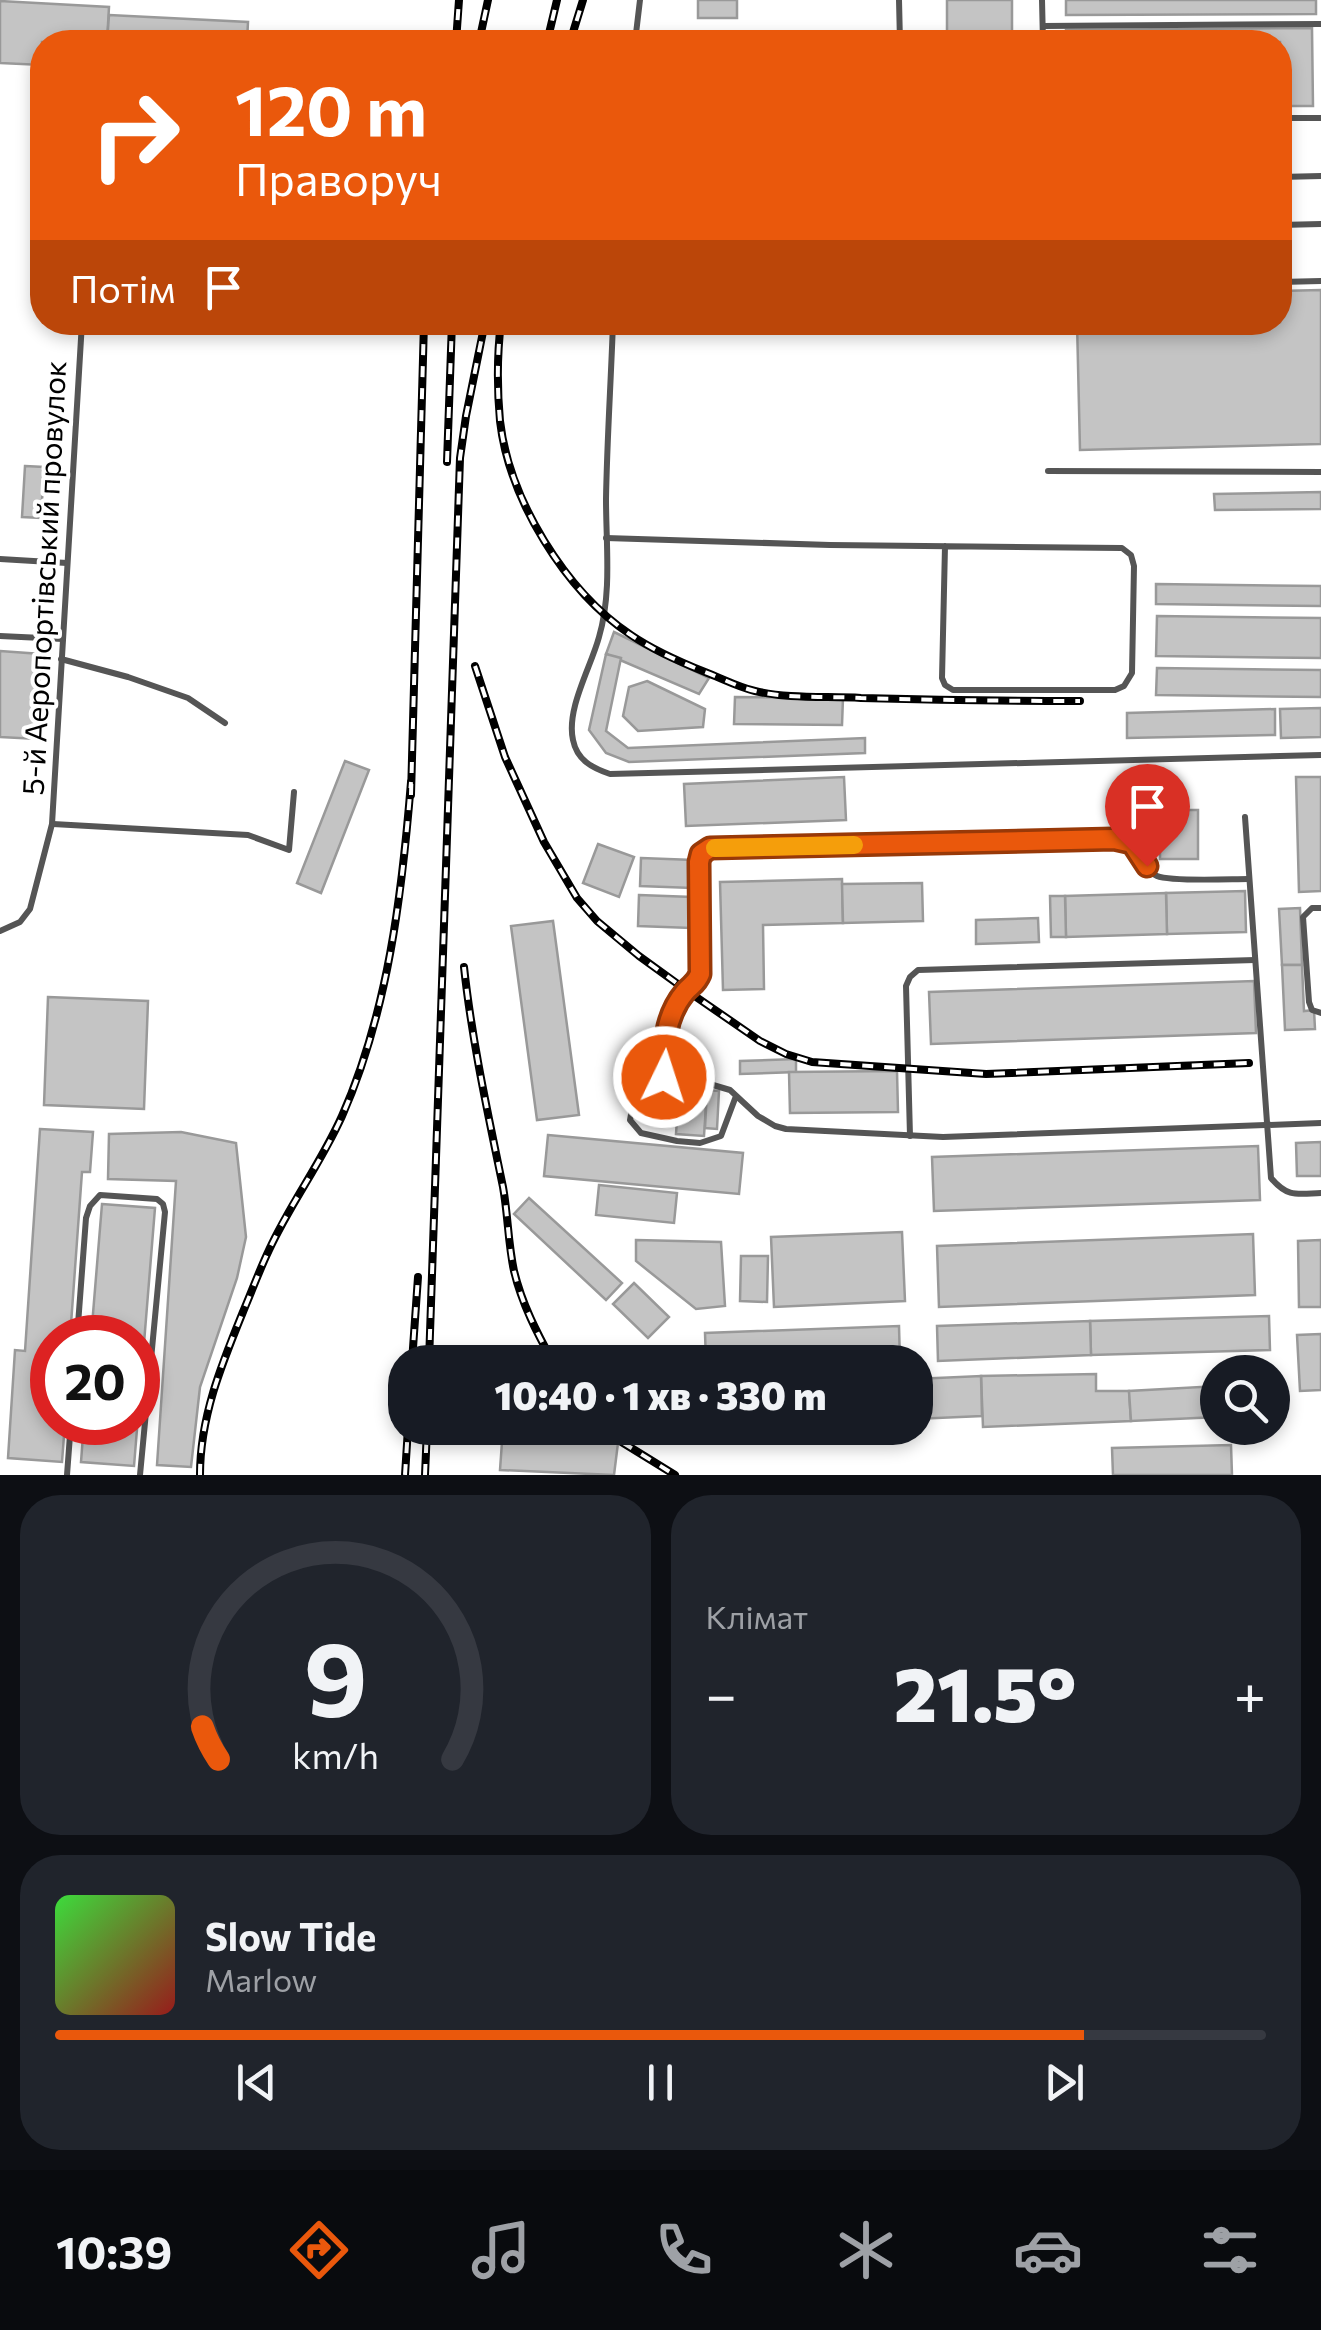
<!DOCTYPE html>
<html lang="uk">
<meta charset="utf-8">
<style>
body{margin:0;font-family:Commissioner,sans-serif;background:#20242c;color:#f1f3f6;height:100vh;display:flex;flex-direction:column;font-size:38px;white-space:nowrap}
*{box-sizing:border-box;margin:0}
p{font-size:32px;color:#9ea1a6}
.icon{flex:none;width:55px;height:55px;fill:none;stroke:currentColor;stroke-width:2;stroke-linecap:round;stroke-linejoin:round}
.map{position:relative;height:1475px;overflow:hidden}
.details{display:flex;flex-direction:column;gap:20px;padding:20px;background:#0d0f14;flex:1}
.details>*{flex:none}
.hud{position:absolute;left:30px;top:30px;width:1262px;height:305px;border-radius:40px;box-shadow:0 5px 15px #0003;background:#ea580c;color:#fff;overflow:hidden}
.controls{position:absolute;left:1200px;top:1355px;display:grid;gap:20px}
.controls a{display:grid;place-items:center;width:90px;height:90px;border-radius:50%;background:#171b24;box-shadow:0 5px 15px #0003;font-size:50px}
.speed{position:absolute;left:30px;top:1315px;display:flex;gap:20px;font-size:50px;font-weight:700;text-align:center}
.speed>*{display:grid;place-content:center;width:130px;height:130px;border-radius:50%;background:#171b24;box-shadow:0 5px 15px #0003;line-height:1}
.speed .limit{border:15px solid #d22;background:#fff;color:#111}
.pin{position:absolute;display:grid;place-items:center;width:85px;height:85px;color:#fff;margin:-102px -42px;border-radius:50% 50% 50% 0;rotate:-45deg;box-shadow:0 0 10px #0007}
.pin .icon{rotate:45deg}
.me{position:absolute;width:110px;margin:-55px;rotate:4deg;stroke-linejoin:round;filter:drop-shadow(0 0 8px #0008)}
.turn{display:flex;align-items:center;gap:35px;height:210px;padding:0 40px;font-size:45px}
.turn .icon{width:130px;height:130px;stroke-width:2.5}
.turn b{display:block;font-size:70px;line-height:85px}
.then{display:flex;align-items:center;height:95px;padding:0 40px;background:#0003;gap:20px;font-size:38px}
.big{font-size:75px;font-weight:800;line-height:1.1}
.details .tile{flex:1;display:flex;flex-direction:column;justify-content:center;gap:15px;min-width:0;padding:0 35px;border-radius:40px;background:#20242c}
.details .dial{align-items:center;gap:0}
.dial svg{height:260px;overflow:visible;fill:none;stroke:#363941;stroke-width:7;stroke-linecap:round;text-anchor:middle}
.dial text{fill:#f1f3f6;stroke:none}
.song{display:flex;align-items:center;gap:30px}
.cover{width:120px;height:120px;border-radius:15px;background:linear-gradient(135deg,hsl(120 70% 55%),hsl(0 70% 35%))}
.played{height:10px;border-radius:5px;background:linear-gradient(90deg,#ea580c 85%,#363941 85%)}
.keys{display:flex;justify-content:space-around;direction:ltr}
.heat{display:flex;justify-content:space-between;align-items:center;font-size:55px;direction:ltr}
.details .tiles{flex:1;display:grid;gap:20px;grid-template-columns:1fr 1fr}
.tile:last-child{grid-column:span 2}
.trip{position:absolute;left:388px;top:1345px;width:545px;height:100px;border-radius:40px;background:#171b24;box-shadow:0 5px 15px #0003;font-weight:800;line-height:100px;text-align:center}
.dock{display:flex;height:160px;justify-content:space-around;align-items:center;background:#090b0e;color:#9ea1a6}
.dock .icon{width:70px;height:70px}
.dock .on{color:#ea580c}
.dock b{font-size:45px;color:#f1f3f6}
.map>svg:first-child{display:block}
.building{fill:#c4c4c4;stroke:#999;stroke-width:2.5}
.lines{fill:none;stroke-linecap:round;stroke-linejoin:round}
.service{stroke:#555;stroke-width:6}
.rail-casing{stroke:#000;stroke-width:8}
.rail{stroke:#fff;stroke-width:4;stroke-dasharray:11;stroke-linecap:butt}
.route-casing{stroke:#983908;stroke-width:25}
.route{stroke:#ea580c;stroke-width:18}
.slow{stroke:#f59e0b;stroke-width:18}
.labels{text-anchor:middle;stroke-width:8;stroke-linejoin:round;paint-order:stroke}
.street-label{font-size:30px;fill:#000;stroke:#fff}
</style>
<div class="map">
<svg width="1321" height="1475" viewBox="0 0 1321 1475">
<rect width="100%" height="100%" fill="#fff"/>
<g class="building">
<rect x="698" y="0" width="39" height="18"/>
<rect x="947" y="0" width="65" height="42"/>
<polygon points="1066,0 1316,0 1316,14 1066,15"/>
<polygon points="0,1 109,7 107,42 42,42 42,65 0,63"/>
<polygon points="109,15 248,22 247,42 107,42"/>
<polygon points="1312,28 1313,106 1280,106 1280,42 1066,42 1066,30"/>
<polygon points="1321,290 1321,444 1080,450 1077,322 1280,322 1280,291"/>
<polygon points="25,466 44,467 41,518 22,517"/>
<polygon points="1321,492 1321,509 1215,510 1214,494"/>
<polygon points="1156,584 1321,586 1321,606 1156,604"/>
<polygon points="1157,616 1321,618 1321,658 1156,656"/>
<polygon points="614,632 709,678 699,694 606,654"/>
<polygon points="0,651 41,654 37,739 0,737"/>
<polygon points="606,654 621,658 606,731 628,748 865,738 865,753 629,762 606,753 589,730"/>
<polygon points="1157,668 1321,670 1321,697 1156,695"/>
<polygon points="647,681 705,709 703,727 638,731 623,716 629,687"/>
<polygon points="735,697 843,698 842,725 734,724"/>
<polygon points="1321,708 1321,737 1281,738 1280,709"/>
<polygon points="1275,709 1275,735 1127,738 1127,713"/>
<polygon points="345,761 369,770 321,893 297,883"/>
<polygon points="844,777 846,820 686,826 684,784"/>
<polygon points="1296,777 1321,777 1321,891 1299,892"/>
<rect x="1160" y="810" width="38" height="49"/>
<polygon points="598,844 634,857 619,897 583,883"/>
<polygon points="641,858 693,860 692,888 640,886"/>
<polygon points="842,879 843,923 763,925 764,989 723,990 720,882"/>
<polygon points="922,883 923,921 843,923 842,884"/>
<polygon points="1245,891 1246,932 1167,934 1166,893"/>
<polygon points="1166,893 1167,934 1066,937 1065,896"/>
<polygon points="639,895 692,897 691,928 638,926"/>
<polygon points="1050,896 1065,896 1066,937 1051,937"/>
<polygon points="1300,908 1302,965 1282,965 1279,909"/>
<polygon points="1038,918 1039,942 976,944 976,920"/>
<polygon points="553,921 579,1115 537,1120 511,926"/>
<polygon points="1282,965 1302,965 1304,1011 1314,1010 1315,1029 1285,1030"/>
<polygon points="1254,981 1256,1033 931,1044 929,992"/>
<polygon points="48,997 148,1001 144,1109 44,1105"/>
<polygon points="796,1059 796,1072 740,1074 740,1061"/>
<polygon points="897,1071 898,1112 790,1113 789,1072"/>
<polygon points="679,1089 707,1090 704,1136 676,1134"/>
<polygon points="707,1090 719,1091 717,1129 705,1128"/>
<polygon points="40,1129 93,1132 90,1172 82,1172 70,1338 52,1338 52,1422 65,1422 62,1462 8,1458 15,1350 25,1351"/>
<polygon points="181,1132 236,1143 246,1237 237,1278 200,1387 191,1467 157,1465 176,1181 108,1179 109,1134"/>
<polygon points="548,1135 743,1153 739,1194 544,1176"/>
<polygon points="1321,1142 1321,1176 1297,1176 1296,1143"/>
<polygon points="1258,1146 1260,1200 934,1211 932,1157"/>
<polygon points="599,1185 677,1193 674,1223 596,1215"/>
<polygon points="529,1198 622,1283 606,1300 514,1214"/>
<polygon points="102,1204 155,1208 134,1466 81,1462 84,1422 138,1422 138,1338 91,1338"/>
<polygon points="902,1232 905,1301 774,1307 771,1237"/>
<polygon points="1253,1234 1255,1295 939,1307 937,1246"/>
<polygon points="636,1240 721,1242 725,1306 696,1309 636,1261"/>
<polygon points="1321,1240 1321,1307 1299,1307 1298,1241"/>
<polygon points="741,1256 768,1256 767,1302 740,1301"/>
<polygon points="634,1283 669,1317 648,1338 613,1304"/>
<polygon points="1269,1316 1270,1350 1091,1355 1090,1321"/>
<polygon points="1090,1321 1091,1355 938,1361 937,1326"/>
<polygon points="899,1326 900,1362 706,1362 705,1333"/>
<polygon points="1321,1334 1321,1390 1300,1391 1297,1335"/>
<polygon points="1096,1374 1096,1391 1129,1391 1131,1421 983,1427 981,1376"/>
<polygon points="981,1376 982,1416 915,1419 915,1379"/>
<polygon points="1218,1386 1218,1417 1131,1421 1129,1391"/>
<polygon points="503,1428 603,1428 618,1443 614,1475 500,1470"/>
<polygon points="670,1428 865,1428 865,1431 671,1440"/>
<polygon points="1231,1445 1232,1475 1113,1475 1112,1448"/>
</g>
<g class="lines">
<g class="service">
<polyline points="899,0 900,42"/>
<polyline points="1042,0 1043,42"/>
<polyline points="1043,26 1321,24"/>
<polyline points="635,42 640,0"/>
<polyline points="1280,118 1321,118"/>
<polyline points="1280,177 1321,176"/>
<polyline points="1280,225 1321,224"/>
<polyline points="1280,282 1321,281"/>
<path d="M613 322C611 381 607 440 606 499 606 545 612 593 599 637 591 667 566 709 573 740 577 760 592 768 610 774L1321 755"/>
<polyline points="1048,471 1321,472"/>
<polyline points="606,538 830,545 1122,548 1131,555 1134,566 1132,673 1124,686 1115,690 953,690 945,685 942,678 945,546"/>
<polyline points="0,559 67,563"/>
<polyline points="0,636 63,639"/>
<polyline points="61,659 128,677 188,698 225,723"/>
<path d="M1245 817 1271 1178C1288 1198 1297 1194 1321 1193"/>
<polyline points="53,824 248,835 289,850 294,792"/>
<polyline points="1321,908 1312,908 1303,917 1309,1002 1312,1010 1321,1013"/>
<polyline points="0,931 20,922 30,909 52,824 82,322"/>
<path d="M664 1077C664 1048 664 1024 680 999 687 990 695 985 700 974L699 862 701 854 710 848 1114 839 1132 843C1139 853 1146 871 1157 876 1171 882 1230 879 1248 879"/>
<polyline points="736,1096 721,1136 700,1143 677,1141 641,1133 630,1120 634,1098 647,1079 679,1075 730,1090 758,1116 775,1126 786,1129 943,1137 1321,1123"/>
<polyline points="910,1136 906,986 910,977 918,970 1255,960"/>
<polyline points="77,1338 86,1218 90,1206 100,1195 157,1199 163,1204 165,1212 140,1475"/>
<polyline points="67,1475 71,1422"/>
</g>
<defs>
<g id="rail">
<polyline points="456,42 459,0"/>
<polyline points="479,42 488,0"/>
<polyline points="547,42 557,0"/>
<polyline points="570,42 583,0"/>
<path d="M501 322C497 355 497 388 500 421 509 499 565 591 631 635 653 650 680 662 705 672 721 678 738 687 755 691 789 699 826 696 861 698 934 700 1007 701 1080 701"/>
<polyline points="447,462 452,322"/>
<polyline points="475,666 505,757 544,842 577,898 597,921 639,956 686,990 760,1041 786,1054 812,1062 986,1074 1249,1063"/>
<polyline points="411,795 424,322"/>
<path d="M464 967C472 1041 488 1114 503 1187 508 1215 508 1243 514 1271 522 1304 537 1333 553 1362"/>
<polyline points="412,1362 418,1277"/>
<polyline points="429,1362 460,458 466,416 485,322"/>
<polyline points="606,1428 620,1441 675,1475"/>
<path d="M200 1475C200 1415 223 1361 245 1307 253 1288 260 1269 269 1250 290 1204 321 1163 342 1116 388 1012 402 894 411 782"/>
<polyline points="405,1475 408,1428"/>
<polyline points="425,1475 427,1428"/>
</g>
</defs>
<use href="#rail" class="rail-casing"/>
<use href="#rail" class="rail"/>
</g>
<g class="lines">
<defs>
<path id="route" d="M664 1077C664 1047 664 1017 685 992 691 985 696 984 700 974L699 862 701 854 710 848 1114 839 1132 843 1147 866"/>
</defs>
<use href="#route" class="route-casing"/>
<use href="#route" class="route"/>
<polyline class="slow" points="715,848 854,845"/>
</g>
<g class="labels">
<g class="street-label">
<text transform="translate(45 578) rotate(-87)" y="10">5-й Аеропортівський провулок</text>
</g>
</g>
</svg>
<div class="controls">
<a><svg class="icon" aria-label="search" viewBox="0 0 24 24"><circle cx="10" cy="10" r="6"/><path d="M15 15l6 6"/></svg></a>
</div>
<div class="speed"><div class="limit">20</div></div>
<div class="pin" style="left:1147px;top:866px;background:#d93025"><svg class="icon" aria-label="arrive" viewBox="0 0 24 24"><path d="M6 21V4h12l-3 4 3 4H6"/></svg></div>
<svg class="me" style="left:664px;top:1077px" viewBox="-20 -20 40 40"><circle r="17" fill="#ea580c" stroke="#fff" stroke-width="3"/><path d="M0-11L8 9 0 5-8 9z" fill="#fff"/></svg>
<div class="trip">10:40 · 1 хв · 330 m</div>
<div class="hud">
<div class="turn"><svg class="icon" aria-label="right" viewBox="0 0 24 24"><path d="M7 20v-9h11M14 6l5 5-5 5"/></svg><div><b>120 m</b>Праворуч</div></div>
<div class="then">Потім<svg class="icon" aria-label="arrive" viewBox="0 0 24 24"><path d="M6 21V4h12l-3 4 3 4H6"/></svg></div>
</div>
</div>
<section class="details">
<div class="tiles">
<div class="tile dial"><svg viewBox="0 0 100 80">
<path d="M14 69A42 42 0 1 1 86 69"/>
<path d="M14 69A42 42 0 0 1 9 59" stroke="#ea580c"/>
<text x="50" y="56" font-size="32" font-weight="700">9</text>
<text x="50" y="72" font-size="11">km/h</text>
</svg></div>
<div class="tile"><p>Клімат</p>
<div class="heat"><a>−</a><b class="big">21.5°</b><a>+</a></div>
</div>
<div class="tile">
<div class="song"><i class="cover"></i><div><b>Slow Tide</b><p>Marlow</p></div></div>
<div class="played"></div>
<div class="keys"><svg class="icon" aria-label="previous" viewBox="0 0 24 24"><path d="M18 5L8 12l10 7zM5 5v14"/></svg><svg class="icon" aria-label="pause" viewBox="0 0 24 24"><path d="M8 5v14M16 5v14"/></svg><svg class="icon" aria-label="next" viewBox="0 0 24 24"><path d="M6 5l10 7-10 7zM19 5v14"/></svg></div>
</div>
</div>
</section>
<nav class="dock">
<b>10:39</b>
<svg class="icon on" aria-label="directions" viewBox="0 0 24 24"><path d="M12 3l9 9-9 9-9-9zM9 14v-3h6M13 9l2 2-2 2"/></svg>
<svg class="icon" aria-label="music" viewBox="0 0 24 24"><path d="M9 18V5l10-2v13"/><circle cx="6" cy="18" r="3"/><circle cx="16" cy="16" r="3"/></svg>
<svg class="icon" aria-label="phone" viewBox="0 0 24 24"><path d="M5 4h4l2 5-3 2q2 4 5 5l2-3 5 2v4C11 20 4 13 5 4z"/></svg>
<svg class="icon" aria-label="climate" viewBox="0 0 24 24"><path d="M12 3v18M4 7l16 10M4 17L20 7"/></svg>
<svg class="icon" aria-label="car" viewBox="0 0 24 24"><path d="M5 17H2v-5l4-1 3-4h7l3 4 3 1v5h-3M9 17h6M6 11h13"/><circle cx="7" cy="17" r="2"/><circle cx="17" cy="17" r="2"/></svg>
<svg class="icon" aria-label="filters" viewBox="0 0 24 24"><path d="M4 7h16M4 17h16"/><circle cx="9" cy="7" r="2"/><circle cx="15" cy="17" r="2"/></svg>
</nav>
